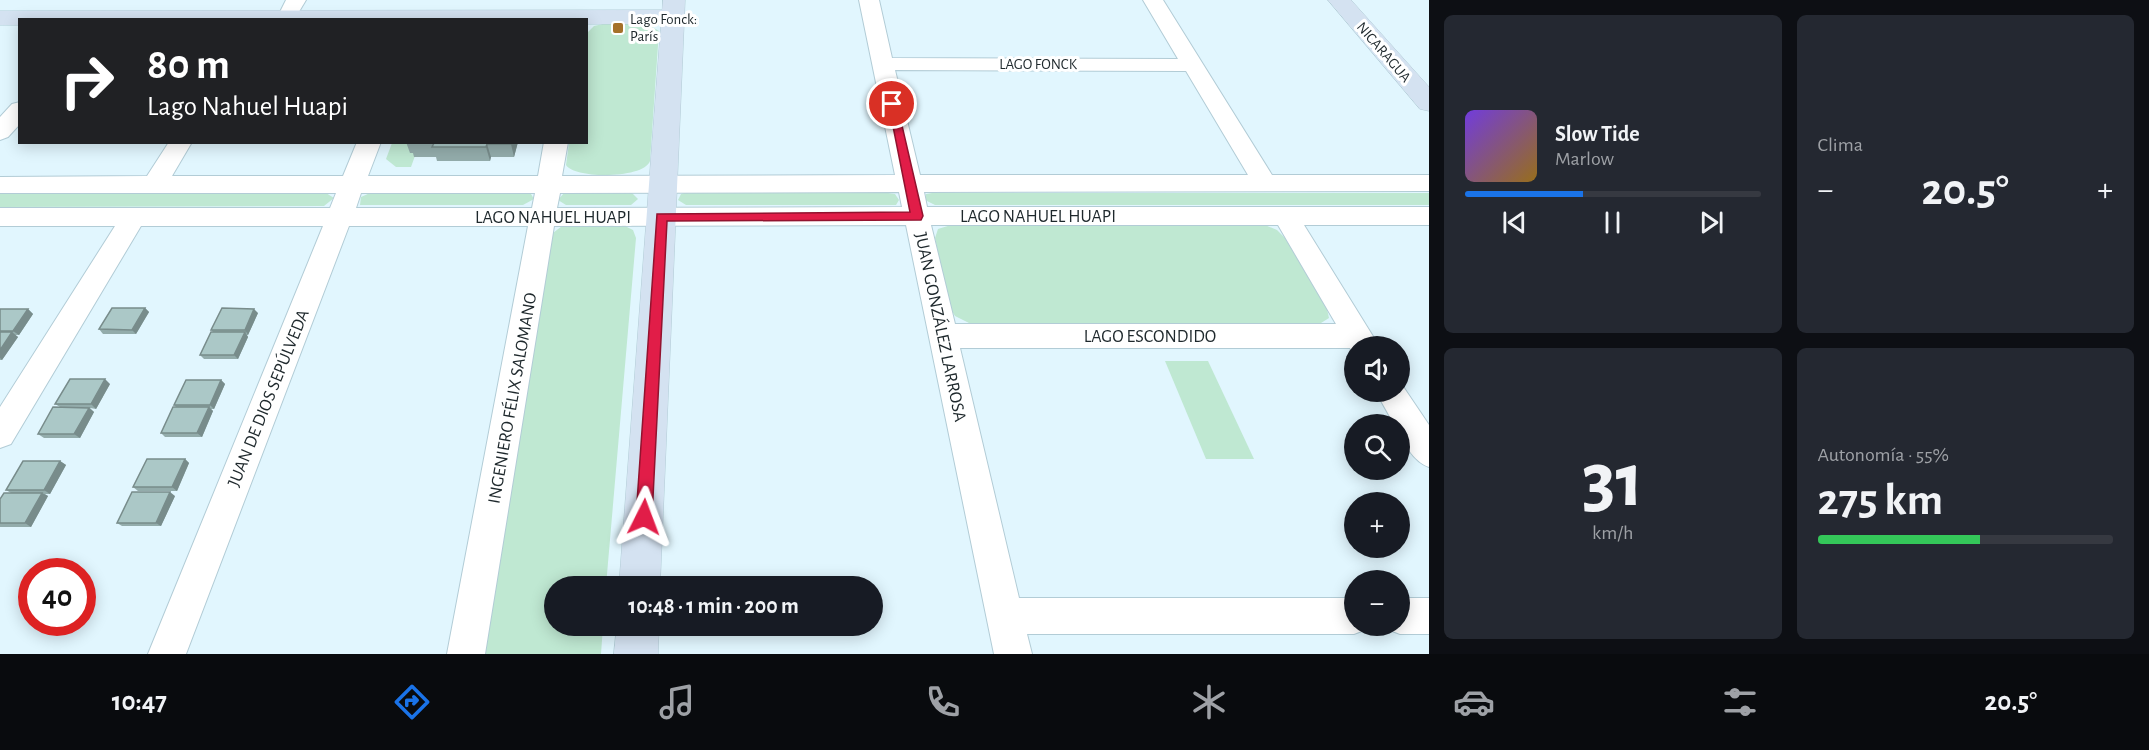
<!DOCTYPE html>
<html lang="es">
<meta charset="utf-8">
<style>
body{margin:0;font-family:"Alegreya Sans",sans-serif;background:#242831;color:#f1f3f6;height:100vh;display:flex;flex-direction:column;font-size:22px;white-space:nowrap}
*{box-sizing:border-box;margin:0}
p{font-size:20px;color:#9ea1a6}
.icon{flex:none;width:33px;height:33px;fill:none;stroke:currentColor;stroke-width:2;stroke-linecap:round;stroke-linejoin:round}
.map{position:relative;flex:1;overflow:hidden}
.details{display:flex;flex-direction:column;gap:15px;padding:15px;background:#0d0f14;width:720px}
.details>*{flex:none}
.guide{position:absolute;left:18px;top:18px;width:570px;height:126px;border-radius:0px;box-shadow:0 3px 15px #0003;background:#202124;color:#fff;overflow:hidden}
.controls{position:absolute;left:1344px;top:336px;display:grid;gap:12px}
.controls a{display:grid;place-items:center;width:66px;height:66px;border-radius:50%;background:#171b24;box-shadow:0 3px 15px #0003;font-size:30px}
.speed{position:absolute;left:18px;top:558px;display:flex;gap:12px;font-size:30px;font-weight:700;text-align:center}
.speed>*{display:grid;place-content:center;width:78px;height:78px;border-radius:50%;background:#171b24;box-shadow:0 3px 15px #0003;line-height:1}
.speed .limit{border:9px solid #d22;background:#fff;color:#111}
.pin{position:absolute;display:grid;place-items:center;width:51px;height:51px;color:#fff;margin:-26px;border:3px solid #fff;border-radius:50%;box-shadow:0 2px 6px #0007}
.me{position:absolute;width:66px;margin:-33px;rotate:3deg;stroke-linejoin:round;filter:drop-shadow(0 0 4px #0008)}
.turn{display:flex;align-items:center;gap:21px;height:126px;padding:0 30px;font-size:27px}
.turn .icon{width:78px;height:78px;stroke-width:2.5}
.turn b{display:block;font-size:42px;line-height:51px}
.big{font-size:45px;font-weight:700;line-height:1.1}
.details .tile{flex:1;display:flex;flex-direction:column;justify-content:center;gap:9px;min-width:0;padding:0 21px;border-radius:9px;background:#242831}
.details .dial{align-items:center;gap:0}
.dial b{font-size:78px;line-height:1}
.song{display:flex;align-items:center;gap:18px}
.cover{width:72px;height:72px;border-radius:9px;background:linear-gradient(135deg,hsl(260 70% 55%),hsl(40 70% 35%))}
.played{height:6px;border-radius:3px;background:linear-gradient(90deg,#1a73e8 40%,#363941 40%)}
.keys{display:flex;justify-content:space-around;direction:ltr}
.heat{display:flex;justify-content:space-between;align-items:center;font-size:33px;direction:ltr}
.charge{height:9px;border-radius:4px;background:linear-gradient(90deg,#34c759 55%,#363941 0)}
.details .tiles{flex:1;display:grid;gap:15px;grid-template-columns:repeat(2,1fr)}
.trip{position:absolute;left:544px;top:576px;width:339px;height:60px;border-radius:30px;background:#171b24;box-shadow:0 3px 15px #0003;font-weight:700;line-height:60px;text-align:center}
.tabs{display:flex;height:96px;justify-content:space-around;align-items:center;background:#090b0e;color:#9ea1a6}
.tabs .icon{width:42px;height:42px}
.tabs .on{color:#1a73e8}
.tabs b{font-size:27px;color:#f1f3f6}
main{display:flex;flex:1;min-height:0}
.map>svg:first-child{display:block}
.green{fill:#bfe8d2}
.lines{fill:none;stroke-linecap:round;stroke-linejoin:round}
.street-casing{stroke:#b2ccd6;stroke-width:2}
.secondary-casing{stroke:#b2ccd6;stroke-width:1}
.street{fill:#fff;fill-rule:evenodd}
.secondary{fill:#d4e2f1;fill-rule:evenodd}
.wall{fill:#93acab}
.shaded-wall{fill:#788c8b}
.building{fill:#abc8c7;stroke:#788c8b;stroke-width:1.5}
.route{fill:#e11d48;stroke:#92132f;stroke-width:1.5}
.poi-dot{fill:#a5712a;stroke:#fff;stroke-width:2}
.labels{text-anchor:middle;stroke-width:6;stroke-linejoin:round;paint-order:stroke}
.far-poi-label{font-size:15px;fill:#1e282c;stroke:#fff;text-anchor:start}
.far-street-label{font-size:15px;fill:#1e282c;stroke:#fff}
.street-label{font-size:18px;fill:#1e282c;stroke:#fff}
</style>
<main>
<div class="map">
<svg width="1429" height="654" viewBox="0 0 1429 654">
<rect width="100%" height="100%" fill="#e1f6fe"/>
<g class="green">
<path d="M603 24H647L659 31 650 161C644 179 574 179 566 165L569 143 586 142 587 33 594 26Z"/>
<polygon points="392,143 419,143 410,153 416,153 411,167 396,167 386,159"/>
<polygon points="687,192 888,193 895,194 899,200 896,205 686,205 678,200 681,194"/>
<polygon points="326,193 334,198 324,206 0,207 0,194"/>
<polygon points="370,193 525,193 531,194 534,199 523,205 360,205 361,197"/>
<polygon points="564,193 632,193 638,199 631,205 566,205 558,200"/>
<polygon points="932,193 1429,193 1429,205 935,205 925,200 926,194"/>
<polygon points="623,225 633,230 636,238 606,586 555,586 555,626 603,626 601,654 483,654 553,233 562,226"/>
<polygon points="951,225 1265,225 1277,230 1285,238 1327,309 1329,318 1321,323 969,323 955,316 950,308 935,238 938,229"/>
<polygon points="1165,361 1208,361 1254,459 1206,459"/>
</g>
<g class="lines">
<defs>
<g id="street">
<polygon points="286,0 306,0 294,20 276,20"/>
<path d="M859 0H879L892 58 1178 59 1143 0H1163L1272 175H1429V191L924 192 927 207H1429V225H1304L1379 346H1354V355L1350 348H960L1019 598H1354V626H1368L1367 629 1354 634H1027L1032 654H994L906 225 554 226 485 654H447L528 226H349L186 654H148L323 226H141L11 444 0 448V407L115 226H0V208H330L336 193H0V177L147 176 169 142H192L172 176H343L357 142H381L368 176H538L544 142H568L562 176 895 175ZM895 70 1186 71 1248 175H920ZM899 192 902 207 557 208 560 193ZM361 193H535L532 208H356ZM931 225H1278L1336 324H955Z"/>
<polygon points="20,102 20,124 8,137 0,140 0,117 12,104"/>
<path d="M1400 382 1429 425V467C1414 462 1400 441 1400 424H1394L1376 392H1400Z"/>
<polygon points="1400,598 1429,598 1429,634 1400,634 1387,629 1386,626 1400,626"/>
</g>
<g id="secondary">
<polygon points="663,0 685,0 660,586 619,586 661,24 586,24 586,20 20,20 20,25 0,25 0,11 662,10"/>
<polygon points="1328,0 1351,0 1429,87 1429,111 1420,109"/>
<polygon points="617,626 659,626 658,654 614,654"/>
</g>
</defs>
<use href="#street" class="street-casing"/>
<use href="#secondary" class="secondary-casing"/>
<use href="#street" class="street"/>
<use href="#secondary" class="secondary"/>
</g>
<g class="wall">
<polygon points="406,142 518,142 514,157 491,157 490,161 437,161 436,157 414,157 413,153 410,153"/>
<polygon points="145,308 149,312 136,334 103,334 99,329"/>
<polygon points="0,309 28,309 33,314 19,335 15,335 18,337 2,360 0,360"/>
<polygon points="258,313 248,335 247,335 248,337 238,359 204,359 200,355 213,332 211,330"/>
<polygon points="221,380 225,384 214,409 211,409 213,411 202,437 165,437 161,433 176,407 174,405"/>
<polygon points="110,384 96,409 90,408 94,412 80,438 44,438 38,434 60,407 55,404"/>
<polygon points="185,459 189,463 177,491 138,491 133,487"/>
<polygon points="60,461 66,465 50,494 45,494 48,496 31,527 0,527 0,499 11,493 6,490"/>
<polygon points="175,496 161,526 122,526 117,523"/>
</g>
<g class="shaded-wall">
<polygon points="511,142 518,142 514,157 511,144"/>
<polygon points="487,144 491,157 490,161 486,147"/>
<polygon points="145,308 149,312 136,334 132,330"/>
<polygon points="28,309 33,314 19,335 13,331"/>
<polygon points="254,309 258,313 248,335 245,330"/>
<polygon points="12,332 18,337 2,360 0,358 0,350"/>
<polygon points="245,332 248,337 238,359 234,355"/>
<polygon points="105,379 110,384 96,409 91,404"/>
<polygon points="221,380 225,384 214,409 210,405"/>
<polygon points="209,407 213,411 202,437 197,433"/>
<polygon points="89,408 94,412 80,438 74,434"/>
<polygon points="185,459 189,463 177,491 172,487"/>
<polygon points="60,461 66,465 50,494 44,490"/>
<polygon points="170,492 175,496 161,526 156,523"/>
<polygon points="42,493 48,496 31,527 25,523"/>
</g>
<g class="building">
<polygon points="409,142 511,142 511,144 487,144 486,147 432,147 434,143 409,143"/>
<polygon points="112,308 145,308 132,330 99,329"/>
<polygon points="222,308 254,309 245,330 211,330"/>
<polygon points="0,309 28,309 13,331 0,331"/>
<polygon points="0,332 12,332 0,350"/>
<polygon points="211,332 245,332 234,355 200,355"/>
<polygon points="70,379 105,379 91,404 55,404"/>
<polygon points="186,380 221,380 210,405 174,405"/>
<polygon points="53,407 89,408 74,434 38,434"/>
<polygon points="173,407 209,407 197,433 161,433"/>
<polygon points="147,459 185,459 172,487 133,487"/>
<polygon points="23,461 60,461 44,490 6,490"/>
<polygon points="132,492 170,492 156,523 117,523"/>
<polygon points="4,493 42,493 25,523 0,523 0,499"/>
</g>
<polygon class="route" points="888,101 897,104 923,216 921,220 667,221 652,517 650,523 644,525 638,523 636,517 657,214 910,212"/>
<rect class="poi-dot" x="612" y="22" width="12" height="12" rx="3"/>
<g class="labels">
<g class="far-poi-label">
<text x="630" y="24">Lago Fonck:<tspan x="630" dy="17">París</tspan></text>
</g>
<g class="far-street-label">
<text transform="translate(1384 52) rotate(49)" y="5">NICARAGUA</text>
<text x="1038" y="69">LAGO FONCK</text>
</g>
<g class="street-label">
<text x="1038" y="222">LAGO NAHUEL HUAPI</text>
<text x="553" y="223">LAGO NAHUEL HUAPI</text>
<text transform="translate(941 327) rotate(78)" y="6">JUAN GONZÁLEZ LARROSA</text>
<text x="1150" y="342">LAGO ESCONDIDO</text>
<text transform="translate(268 398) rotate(-68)" y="6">JUAN DE DIOS SEPÚLVEDA</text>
<text transform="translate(512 398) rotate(-80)" y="6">INGENIERO FÉLIX SALOMANO</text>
</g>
</g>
</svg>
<div class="controls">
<a><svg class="icon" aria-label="sound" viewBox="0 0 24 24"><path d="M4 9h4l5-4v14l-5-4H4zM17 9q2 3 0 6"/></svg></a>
<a><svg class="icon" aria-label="search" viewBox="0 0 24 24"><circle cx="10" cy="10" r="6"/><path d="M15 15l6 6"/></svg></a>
<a>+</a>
<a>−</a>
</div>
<div class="speed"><div class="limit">40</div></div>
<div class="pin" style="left:892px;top:104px;background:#d93025"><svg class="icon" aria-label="arrive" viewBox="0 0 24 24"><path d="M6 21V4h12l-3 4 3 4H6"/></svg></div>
<svg class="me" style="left:644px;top:517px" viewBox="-20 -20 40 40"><path d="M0-17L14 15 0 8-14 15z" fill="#e11d48" stroke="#fff" stroke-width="4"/></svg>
<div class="trip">10:48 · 1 min · 200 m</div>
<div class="guide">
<div class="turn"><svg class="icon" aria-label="right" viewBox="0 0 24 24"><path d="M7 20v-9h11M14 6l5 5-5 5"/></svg><div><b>80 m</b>Lago Nahuel Huapi</div></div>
</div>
</div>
<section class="details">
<div class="tiles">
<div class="tile">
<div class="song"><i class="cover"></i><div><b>Slow Tide</b><p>Marlow</p></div></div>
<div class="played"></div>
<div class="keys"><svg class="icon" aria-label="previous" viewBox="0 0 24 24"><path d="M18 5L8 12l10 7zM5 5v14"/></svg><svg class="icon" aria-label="pause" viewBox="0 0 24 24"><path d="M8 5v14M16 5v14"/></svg><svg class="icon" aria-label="next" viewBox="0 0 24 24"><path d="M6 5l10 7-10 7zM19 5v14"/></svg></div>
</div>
<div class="tile"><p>Clima</p>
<div class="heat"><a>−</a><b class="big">20.5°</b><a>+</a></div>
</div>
<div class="tile dial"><b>31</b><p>km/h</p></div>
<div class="tile"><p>Autonomía · 55%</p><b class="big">275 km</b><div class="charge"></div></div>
</div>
</section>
</main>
<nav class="tabs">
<b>10:47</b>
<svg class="icon on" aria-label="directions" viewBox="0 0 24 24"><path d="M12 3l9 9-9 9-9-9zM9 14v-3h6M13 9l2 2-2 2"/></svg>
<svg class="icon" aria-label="music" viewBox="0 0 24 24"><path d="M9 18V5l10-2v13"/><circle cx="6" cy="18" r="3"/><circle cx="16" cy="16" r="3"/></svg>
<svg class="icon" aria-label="phone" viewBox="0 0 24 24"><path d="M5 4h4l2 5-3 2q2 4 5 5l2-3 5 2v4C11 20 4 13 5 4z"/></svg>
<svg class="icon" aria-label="climate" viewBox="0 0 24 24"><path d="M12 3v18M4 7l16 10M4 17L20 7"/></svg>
<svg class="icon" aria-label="car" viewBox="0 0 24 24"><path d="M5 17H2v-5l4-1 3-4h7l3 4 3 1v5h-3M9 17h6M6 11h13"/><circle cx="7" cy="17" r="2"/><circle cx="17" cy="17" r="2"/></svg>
<svg class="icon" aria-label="filters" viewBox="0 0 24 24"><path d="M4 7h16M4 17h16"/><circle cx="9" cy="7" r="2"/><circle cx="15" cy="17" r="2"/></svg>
<b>20.5°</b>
</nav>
